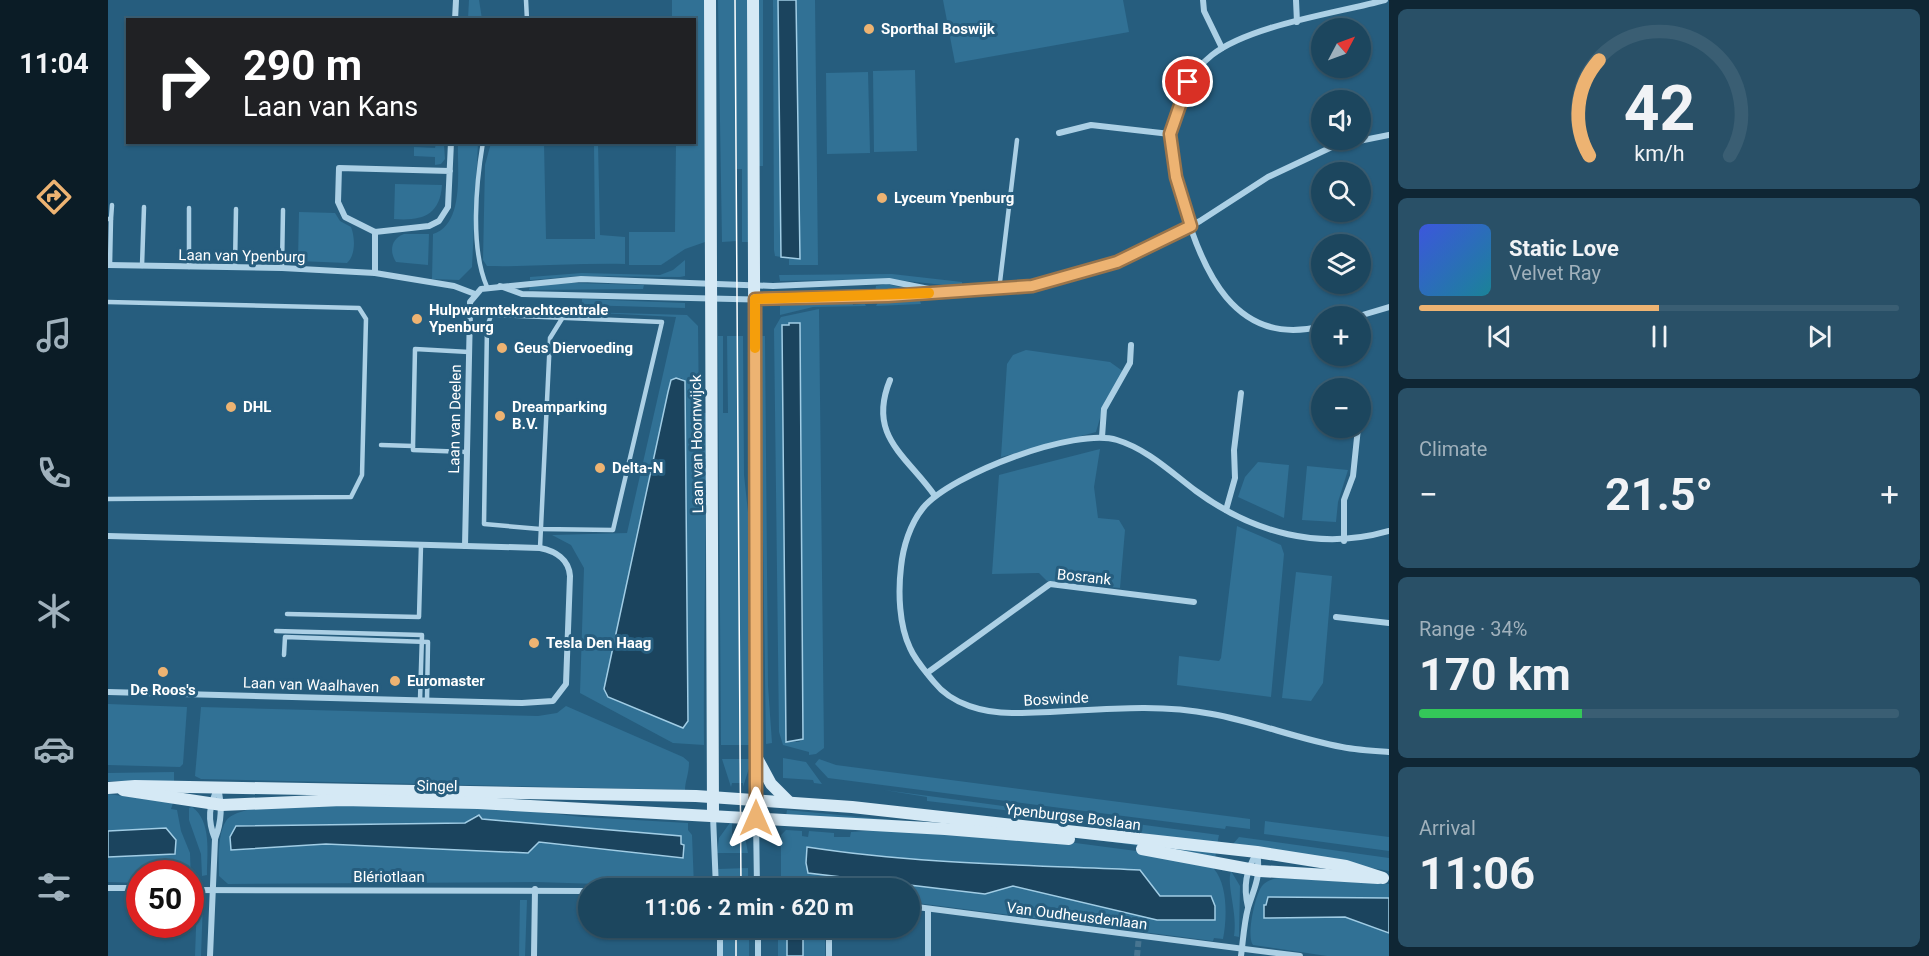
<!DOCTYPE html>
<meta charset="utf-8">
<style>
body{margin:0;font-family:Roboto,sans-serif;background:#295067;color:#f1f3f6;height:100vh;display:flex;flex-direction:column;font-size:22px;white-space:nowrap}
*{box-sizing:border-box;margin:0}
p{font-size:20px;color:#a0b1bc}
.icon{flex:none;width:33px;height:33px;fill:none;stroke:currentColor;stroke-width:2;stroke-linecap:round;stroke-linejoin:round}
.map{position:relative;flex:1;overflow:hidden}
.drawer{display:flex;flex-direction:column;gap:9px;padding:9px;background:#0f2634;width:540px}
.drawer>*{flex:none}
.hud{position:absolute;left:18px;top:18px;width:570px;height:126px;border-radius:0px;box-shadow:0 2px 4px #0004,0 0 0 2px #3a5e73;background:#202124;color:#fff;overflow:hidden}
.needle{width:39px;rotate:49deg}
.buttons{position:absolute;left:1203px;top:18px;display:grid;gap:12px}
.buttons a{display:grid;place-items:center;width:60px;height:60px;border-radius:50%;background:#1c465e;box-shadow:0 2px 4px #0004,0 0 0 2px #3a5e73;font-size:30px}
.speed{position:absolute;left:18px;top:860px;display:flex;gap:12px;font-size:30px;font-weight:700;text-align:center}
.speed>*{display:grid;place-content:center;width:78px;height:78px;border-radius:50%;background:#1c465e;box-shadow:0 2px 4px #0004,0 0 0 2px #3a5e73;line-height:1}
.speed .limit{border:9px solid #d22;background:#fff;color:#111}
.pin{position:absolute;display:grid;place-items:center;width:51px;height:51px;color:#fff;margin:-26px;border:3px solid #fff;border-radius:50%;box-shadow:0 2px 6px #0007}
.me{position:absolute;width:66px;margin:-33px;rotate:0deg;stroke-linejoin:round;filter:drop-shadow(0 0 4px #0008)}
.turn{display:flex;align-items:center;gap:21px;height:126px;padding:0 18px;font-size:27px}
.turn .icon{width:78px;height:78px;stroke-width:2.5}
.turn b{display:block;font-size:42px;line-height:51px}
.big{font-size:45px;font-weight:700;line-height:1.1}
.drawer .tile{flex:1;display:flex;flex-direction:column;justify-content:center;gap:9px;min-width:0;padding:0 21px;border-radius:9px;background:#295067}
.drawer .dial{align-items:center;gap:0}
.dial svg{height:156px;overflow:visible;fill:none;stroke:#3a5e73;stroke-width:7;stroke-linecap:round;text-anchor:middle}
.dial text{fill:#f1f3f6;stroke:none}
.song{display:flex;align-items:center;gap:18px}
.cover{width:72px;height:72px;border-radius:9px;background:linear-gradient(135deg,hsl(230 70% 55%),hsl(190 70% 35%))}
.played{height:6px;border-radius:3px;background:linear-gradient(90deg,#edb372 50%,#3a5e73 50%)}
.keys{display:flex;justify-content:space-around;direction:ltr}
.heat{display:flex;justify-content:space-between;align-items:center;font-size:33px;direction:ltr}
.charge{height:9px;border-radius:4px;background:linear-gradient(90deg,#34c759 34%,#3a5e73 0)}
.trip{position:absolute;left:470px;top:878px;width:342px;height:60px;border-radius:30px;background:#1c465e;box-shadow:0 2px 4px #0004,0 0 0 2px #3a5e73;font-weight:700;line-height:60px;text-align:center}
main{display:flex;flex:1;min-height:0}
.tab-bar{display:flex;flex-direction:column;width:108px;justify-content:space-around;align-items:center;background:#0b1c26;color:#a0b1bc}
.tab-bar .icon{width:42px;height:42px}
.tab-bar .active{color:#edb372}
.tab-bar b{font-size:27px;color:#f1f3f6}
.map>svg:first-child{display:block}
.green{fill:#317195;fill-rule:evenodd}
.water{fill:#1b445e;stroke:#a1cde5;stroke-width:1.5}
.lines{fill:none;stroke-linecap:round;stroke-linejoin:round}
.minor-tunnel{stroke:#477591;stroke-width:6;stroke-dasharray:6 3;stroke-linecap:butt}
.service{stroke:#acd0e5;stroke-width:4.5}
.minor{stroke:#acd0e5;stroke-width:6}
.secondary{stroke:#d5e9f5;stroke-width:12}
.tram{stroke:#fff;stroke-width:1.5}
.route-casing{stroke:#9a744a;stroke-width:15}
.route{stroke:#edb372;stroke-width:10}
.slow{stroke:#f59e0b;stroke-width:10}
.poi-dot{fill:#edb372;stroke:#265d7e;stroke-width:2}
.labels{text-anchor:middle;stroke-width:6;stroke-linejoin:round;paint-order:stroke}
.poi-label{font-size:15px;font-weight:bold;fill:#fff;stroke:#265d7e;text-anchor:start}
.street-label{font-size:15px;fill:#fff;stroke:#265d7e}
</style>
<main>
<nav class="tab-bar">
<b>11:04</b>
<svg class="icon active" aria-label="directions" viewBox="0 0 24 24"><path d="M12 3l9 9-9 9-9-9zM9 14v-3h6M13 9l2 2-2 2"/></svg>
<svg class="icon" aria-label="music" viewBox="0 0 24 24"><path d="M9 18V5l10-2v13"/><circle cx="6" cy="18" r="3"/><circle cx="16" cy="16" r="3"/></svg>
<svg class="icon" aria-label="phone" viewBox="0 0 24 24"><path d="M5 4h4l2 5-3 2q2 4 5 5l2-3 5 2v4C11 20 4 13 5 4z"/></svg>
<svg class="icon" aria-label="climate" viewBox="0 0 24 24"><path d="M12 3v18M4 7l16 10M4 17L20 7"/></svg>
<svg class="icon" aria-label="car" viewBox="0 0 24 24"><path d="M5 17H2v-5l4-1 3-4h7l3 4 3 1v5h-3M9 17h6M6 11h13"/><circle cx="7" cy="17" r="2"/><circle cx="17" cy="17" r="2"/></svg>
<svg class="icon" aria-label="filters" viewBox="0 0 24 24"><path d="M4 7h16M4 17h16"/><circle cx="9" cy="7" r="2"/><circle cx="15" cy="17" r="2"/></svg>
</nav>
<div class="map">
<svg width="1281" height="956" viewBox="0 0 1281 956">
<rect width="100%" height="100%" fill="#265d7e"/>
<g class="green">
<polygon points="361,0 371,0 374,19 360,19"/>
<polygon points="564,0 597,0 597,242 577,249 553,265 521,265 521,232 567,232 568,143 586,142 586,20 564,19"/>
<polygon points="610,0 639,0 640,242 634,242 634,169 629,169 629,241 614,242"/>
<rect x="651" y="0" width="4" height="166"/>
<polygon points="665,0 670,0 673,257 667,256 666,250"/>
<polygon points="688,0 707,0 710,265 681,265 681,259 692,258"/>
<polygon points="835,0 1015,0 1021,32 847,63"/>
<polygon points="807,70 809,151 766,152 765,71"/>
<polygon points="760,72 762,153 719,154 718,73"/>
<polygon points="328,143 336,145 337,159 333,164 327,165 327,157 306,156 306,147 327,148"/>
<path d="M350 143H370L364 267 351 280 324 279 325 234C357 224 349 169 350 143Z"/>
<path d="M383 143H436L438 239H487L486 143H490L492 235 517 237V264C471 263 425 267 379 266L375 260 377 165Z"/>
<path d="M287 184 334 185C332 216 313 221 286 219Z"/>
<path d="M191 212 227 213 232 221 243 227C247 237 248 255 239 263L190 261Z"/>
<path d="M296 234H321L320 265 288 262C281 251 283 239 296 234Z"/>
<polygon points="577,260 577,276 572,277 471,276 422,280 422,277 474,273 552,275 565,270"/>
<polygon points="784,274 854,282 854,287 780,279 672,281 671,275"/>
<polygon points="461,283 467,283 536,285 535,289 421,290 422,286"/>
<polygon points="778,284 813,291 767,293 768,286"/>
<polygon points="758,289 759,294 672,296 672,292"/>
<polygon points="811,298 813,304 768,306 772,299"/>
<polygon points="474,299 577,303 577,308 474,305"/>
<polygon points="744,300 745,305 754,304 755,300 758,306 705,307 672,315 672,303"/>
<path d="M711 309 716 748 708 754 701 755V752L675 745 671 732 666 329 673 317ZM682 323H692L695 739 691 742H678L674 326Z"/>
<path d="M473 312 579 315 590 326 591 413H598C599 524 595 634 596 745L565 743 472 693 476 568 463 545 444 535 519 533 568 317ZM573 378 577 381 580 721 575 728 500 697 496 689 563 380Z"/>
<polygon points="610,336 615,336 615,413 620,413 619,336 635,336 636,475 643,540 645,745 613,745"/>
<polygon points="652,336 657,336 660,686 664,743 658,744"/>
<polygon points="918,350 1002,362 1016,372 997,401 988,432 893,457 899,364 905,355"/>
<polygon points="992,449 986,487 990,518 1011,520 1017,530 1012,588 939,581 931,573 884,574 891,475"/>
<polygon points="1150,462 1181,465 1176,518 1130,497 1137,477"/>
<polygon points="1199,466 1240,470 1230,502 1228,522 1194,520"/>
<polygon points="1129,526 1173,545 1176,554 1163,697 1069,685 1071,656 1111,661 1113,658"/>
<polygon points="1188,572 1224,576 1215,683 1203,701 1174,698"/>
<polygon points="0,704 79,707 75,764 72,767 0,765"/>
<path d="M458 706 575 757 581 762C581 774 577 781 577 790L93 779 87 776 93 707 430 716 449 713Z"/>
<polygon points="675,758 698,762 714,784 706,783 705,780 675,778"/>
<polygon points="614,759 644,759 635,787 635,783 624,783 623,787"/>
<polygon points="711,759 728,765 1142,819 1142,829 1118,826 1117,829 720,778 707,764"/>
<polygon points="66,772 66,781 0,781 0,773"/>
<polygon points="776,790 1111,835 1109,845 1073,841 963,818 819,801 819,797"/>
<polygon points="0,794 65,803 63,809 69,810 73,831 82,853 83,880 82,873 32,873 31,883 0,882 0,857 68,853 65,839 58,828 0,831"/>
<path d="M223 803 387 807 474 817 580 823V830L584 835 586 887 428 882 120 884 111 876C111 860 109 835 118 821 130 803 201 805 223 803ZM368 815 373 819 573 836 575 858 430 842 323 848 218 844 123 850 122 837 129 826 357 823Z"/>
<path d="M84 807C104 821 99 854 99 875L94 876 93 854 81 820V808Z"/>
<path d="M679 810 806 822 891 826 1108 852 1107 860C966 830 822 824 678 816Z"/>
<polygon points="624,820 624,834 635,834 636,831 640,853 609,853 611,838"/>
<polygon points="1157,821 1281,837 1281,851 1156,834"/>
<path d="M783 829 937 839 1036 852 1107 866 1106 869C1120 885 1119 919 1115 939L1106 938 1105 941 801 902V888H714L673 881V835L678 830 694 831V836L700 837 701 831 726 833V837H742L743 832ZM700 847C809 864 921 865 1032 870L1052 896H1103L1107 906V920H1049L905 886 877 894 700 873Z"/>
<polygon points="1131,837 1281,858 1281,871 1125,844"/>
<polygon points="640,868 640,888 611,888 610,869"/>
<path d="M1123 871 1132 886 1131 937 1126 936C1130 914 1118 884 1123 871Z"/>
<path d="M1170 878 1281 884V898L1160 897 1158 905H1156V918L1237 917 1281 933V956H1219L1145 945C1138 937 1147 895 1154 886 1158 881 1164 879 1170 878Z"/>
<polygon points="412,900 419,900 417,956 411,956"/>
<polygon points="89,901 95,901 93,956 87,956"/>
<polygon points="614,927 641,927 641,956 615,956"/>
<rect x="670" y="927" width="9" height="29"/>
<rect x="695" y="927" width="22" height="29"/>
</g>
<g class="water">
<polygon points="670,0 688,0 692,259 673,257"/>
<polygon points="681,323 692,323 695,739 678,742 674,325 681,325"/>
<polygon points="568,378 577,381 580,721 575,728 500,697 496,689 560,392 563,380"/>
<polygon points="371,815 374,819 573,836 573,844 576,845 575,858 431,842 420,853 218,844 123,850 122,837 128,826 357,823"/>
<polygon points="58,828 68,840 67,854 0,857 0,831"/>
<path d="M699 847C809 864 921 865 1032 870L1052 896H1103L1107 906V920H1049L905 886 877 894 700 873 698 863Z"/>
<polygon points="1160,897 1281,898 1281,933 1237,917 1156,918 1156,905 1158,905"/>
<rect x="679" y="927" width="16" height="29"/>
</g>
<g class="lines">
<polyline class="minor-tunnel" points="1029,956 1031,936"/>
<g class="service">
<polyline points="418,0 419,20"/>
<path d="M375 142C368 184 362 248 379 287"/>
<polyline points="0,219 3,219 2,265"/>
<polyline points="3,219 4,205"/>
<polyline points="34,266 36,207"/>
<polyline points="81,267 81,208"/>
<polyline points="127,267 128,209"/>
<polyline points="174,268 175,210"/>
<polyline points="891,290 909,140"/>
<polyline points="0,302 251,308 258,319 254,475 243,497 0,499"/>
<polygon points="389,315 554,322 505,530 432,529 376,524 379,326 383,316"/>
<polyline points="273,445 305,446"/>
<polyline points="359,452 305,450 305,446 307,349 361,352"/>
<polyline points="432,548 442,338 455,317"/>
<polyline points="179,614 311,617 313,545"/>
<polyline points="168,631 314,635 312,700"/>
<polyline points="176,655 177,637 320,642 319,700"/>
</g>
<g class="minor">
<polyline points="1095,0 1096,11 1114,48"/>
<polyline points="1188,0 1189,22"/>
<polyline points="347,20 348,0"/>
<polyline points="951,133 983,125 1062,134"/>
<polyline points="342,171 231,168 230,202 237,217 267,232 321,226 331,221 340,207 343,142"/>
<polyline points="0,265 174,268 267,273 267,232"/>
<polyline points="267,273 346,286 367,294"/>
<polyline points="392,286 414,294 665,300 780,296 924,286 1009,262 1052,242 1092,221 1160,177 1226,146 1281,135"/>
<polyline points="1251,316 1281,307"/>
<path d="M1214 326C1126 349 1093 268 1074 200 1069 180 1060 154 1062 133 1066 104 1081 73 1104 55 1142 25 1229 13 1277 0"/>
<path d="M782 380C759 436 798 455 827 496"/>
<polyline points="1252,401 1253,397"/>
<polyline points="994,437 996,409 1022,363 1023,345"/>
<polyline points="1118,510 1127,478 1126,450 1133,393"/>
<path d="M1281 531C1212 551 1145 533 1088 491 1064 473 1039 449 1009 440 968 427 843 474 815 508 802 524 795 547 793 567 790 592 791 625 802 648 807 660 818 672 826 682 844 705 877 713 904 713 971 713 1037 701 1104 714 1148 722 1190 739 1234 747 1249 750 1266 751 1281 752"/>
<path d="M0 536 432 548C447 551 461 559 462 576L458 684 445 701 414 703 0 692"/>
<polyline points="1236,541 1236,500 1245,476 1250,428"/>
<polyline points="357,546 362,311 362,302 373,289 473,279 665,286 781,281 826,290"/>
<polyline points="1228,617 1281,623"/>
<polyline points="819,673 942,584 1086,602"/>
<polyline points="605,816 608,888"/>
<polyline points="648,818 649,888"/>
<path d="M107 839C99 819 101 806 110 787"/>
<polyline points="0,888 32,888"/>
<polyline points="82,890 480,891"/>
<polyline points="801,906 1192,956"/>
<path d="M1140 907C1135 886 1138 871 1149 852"/>
<polyline points="820,909 820,956"/>
<polyline points="612,927 612,956"/>
<polyline points="650,927 650,956"/>
<polyline points="721,927 721,956"/>
<path d="M102 956 107 839C114 821 114 806 110 787"/>
<polyline points="426,956 427,889"/>
<path d="M1133 956C1135 941 1136 923 1140 908 1147 885 1153 878 1149 852"/>
</g>
<g class="secondary">
<polyline points="602,0 605,815"/>
<polyline points="645,0 648,818"/>
<polyline points="650,760 663,784 681,802"/>
<polyline points="0,788 27,786 588,796 744,807 1149,852 1238,866 1275,878"/>
<polyline points="15,790 114,805 234,800 370,803 837,829 961,839"/>
<polyline points="1034,849 1152,871 1270,878"/>
</g>
<g class="tram">
<polyline points="627,0 633,888"/>
<polyline points="628,927 628,956"/>
</g>
</g>
<g class="lines">
<defs>
<polyline id="route" points="648,818 647,299 780,296 924,286 1009,262 1083,226 1068,177 1062,134 1080,82"/>
</defs>
<use href="#route" class="route-casing"/>
<use href="#route" class="route"/>
<polyline class="slow" points="647,348 647,299 821,293"/>
</g>
<g class="poi-dot">
<circle cx="761" cy="29" r="6"/>
<circle cx="774" cy="198" r="6"/>
<circle cx="309" cy="319" r="6"/>
<circle cx="394" cy="348" r="6"/>
<circle cx="123" cy="407" r="6"/>
<circle cx="392" cy="416" r="6"/>
<circle cx="492" cy="468" r="6"/>
<circle cx="426" cy="643" r="6"/>
<circle cx="55" cy="672" r="6"/>
<circle cx="287" cy="681" r="6"/>
</g>
<g class="labels">
<g class="poi-label">
<text x="773" y="34">Sporthal Boswijk</text>
<text x="786" y="203">Lyceum Ypenburg</text>
<text x="321" y="315">Hulpwarmtekrachtcentrale<tspan x="321" dy="17">Ypenburg</tspan></text>
<text x="406" y="353">Geus Diervoeding</text>
<text x="135" y="412">DHL</text>
<text x="404" y="412">Dreamparking<tspan x="404" dy="17">B.V.</tspan></text>
<text x="504" y="473">Delta-N</text>
<text x="438" y="648">Tesla Den Haag</text>
<text x="299" y="686">Euromaster</text>
<text x="55" y="695" text-anchor="middle">De Roos's</text>
</g>
<g class="street-label">
<text transform="translate(134 256) rotate(1)" y="5">Laan van Ypenburg</text>
<text transform="translate(347 419) rotate(-89)" y="5">Laan van Deelen</text>
<text transform="translate(589 444) rotate(-91)" y="5">Laan van Hoornwijck</text>
<text transform="translate(976 577) rotate(6)" y="5">Bosrank</text>
<text transform="translate(203 685) rotate(2)" y="5">Laan van Waalhaven</text>
<text transform="translate(948 699) rotate(-3)" y="5">Boswinde</text>
<text transform="translate(329 786) rotate(1)" y="5">Singel</text>
<text transform="translate(965 817) rotate(7)" y="5">Ypenburgse Boslaan</text>
<text x="281" y="882">Blériotlaan</text>
<text transform="translate(969 916) rotate(7)" y="5">Van Oudheusdenlaan</text>
</g>
</g>
</svg>
<div class="buttons">
<a><svg class="needle" viewBox="-14 -14 28 28"><path d="M0-13l5 13h-10z" fill="#e53935"/><path d="M0 13l5-13h-10z" fill="#a0b1bc"/></svg></a>
<a><svg class="icon" aria-label="sound" viewBox="0 0 24 24"><path d="M4 9h4l5-4v14l-5-4H4zM17 9q2 3 0 6"/></svg></a>
<a><svg class="icon" aria-label="search" viewBox="0 0 24 24"><circle cx="10" cy="10" r="6"/><path d="M15 15l6 6"/></svg></a>
<a><svg class="icon" aria-label="layers" viewBox="0 0 24 24"><path d="M12 4l9 5-9 5-9-5zM3 14l9 5 9-5"/></svg></a>
<a>+</a>
<a>−</a>
</div>
<div class="speed"><div class="limit">50</div></div>
<div class="pin" style="left:1080px;top:82px;background:#d93025"><svg class="icon" aria-label="arrive" viewBox="0 0 24 24"><path d="M6 21V4h12l-3 4 3 4H6"/></svg></div>
<svg class="me" style="left:648px;top:818px" viewBox="-20 -20 40 40"><path d="M0-17L14 15 0 8-14 15z" fill="#edb372" stroke="#fff" stroke-width="4"/></svg>
<div class="trip">11:06 · 2 min · 620 m</div>
<div class="hud">
<div class="turn"><svg class="icon" aria-label="right" viewBox="0 0 24 24"><path d="M7 20v-9h11M14 6l5 5-5 5"/></svg><div><b>290 m</b>Laan van Kans</div></div>
</div>
</div>
<section class="drawer">
<div class="tile dial"><svg viewBox="0 0 100 80">
<path d="M14 69A42 42 0 1 1 86 69"/>
<path d="M14 69A42 42 0 0 1 19 20" stroke="#edb372"/>
<text x="50" y="56" font-size="32" font-weight="700">42</text>
<text x="50" y="72" font-size="11">km/h</text>
</svg></div>
<div class="tile">
<div class="song"><i class="cover"></i><div><b>Static Love</b><p>Velvet Ray</p></div></div>
<div class="played"></div>
<div class="keys"><svg class="icon" aria-label="previous" viewBox="0 0 24 24"><path d="M18 5L8 12l10 7zM5 5v14"/></svg><svg class="icon" aria-label="pause" viewBox="0 0 24 24"><path d="M8 5v14M16 5v14"/></svg><svg class="icon" aria-label="next" viewBox="0 0 24 24"><path d="M6 5l10 7-10 7zM19 5v14"/></svg></div>
</div>
<div class="tile"><p>Climate</p>
<div class="heat"><a>−</a><b class="big">21.5°</b><a>+</a></div>
</div>
<div class="tile"><p>Range · 34%</p><b class="big">170 km</b><div class="charge"></div></div>
<div class="tile"><p>Arrival</p><b class="big">11:06</b></div>
</section>
</main>
